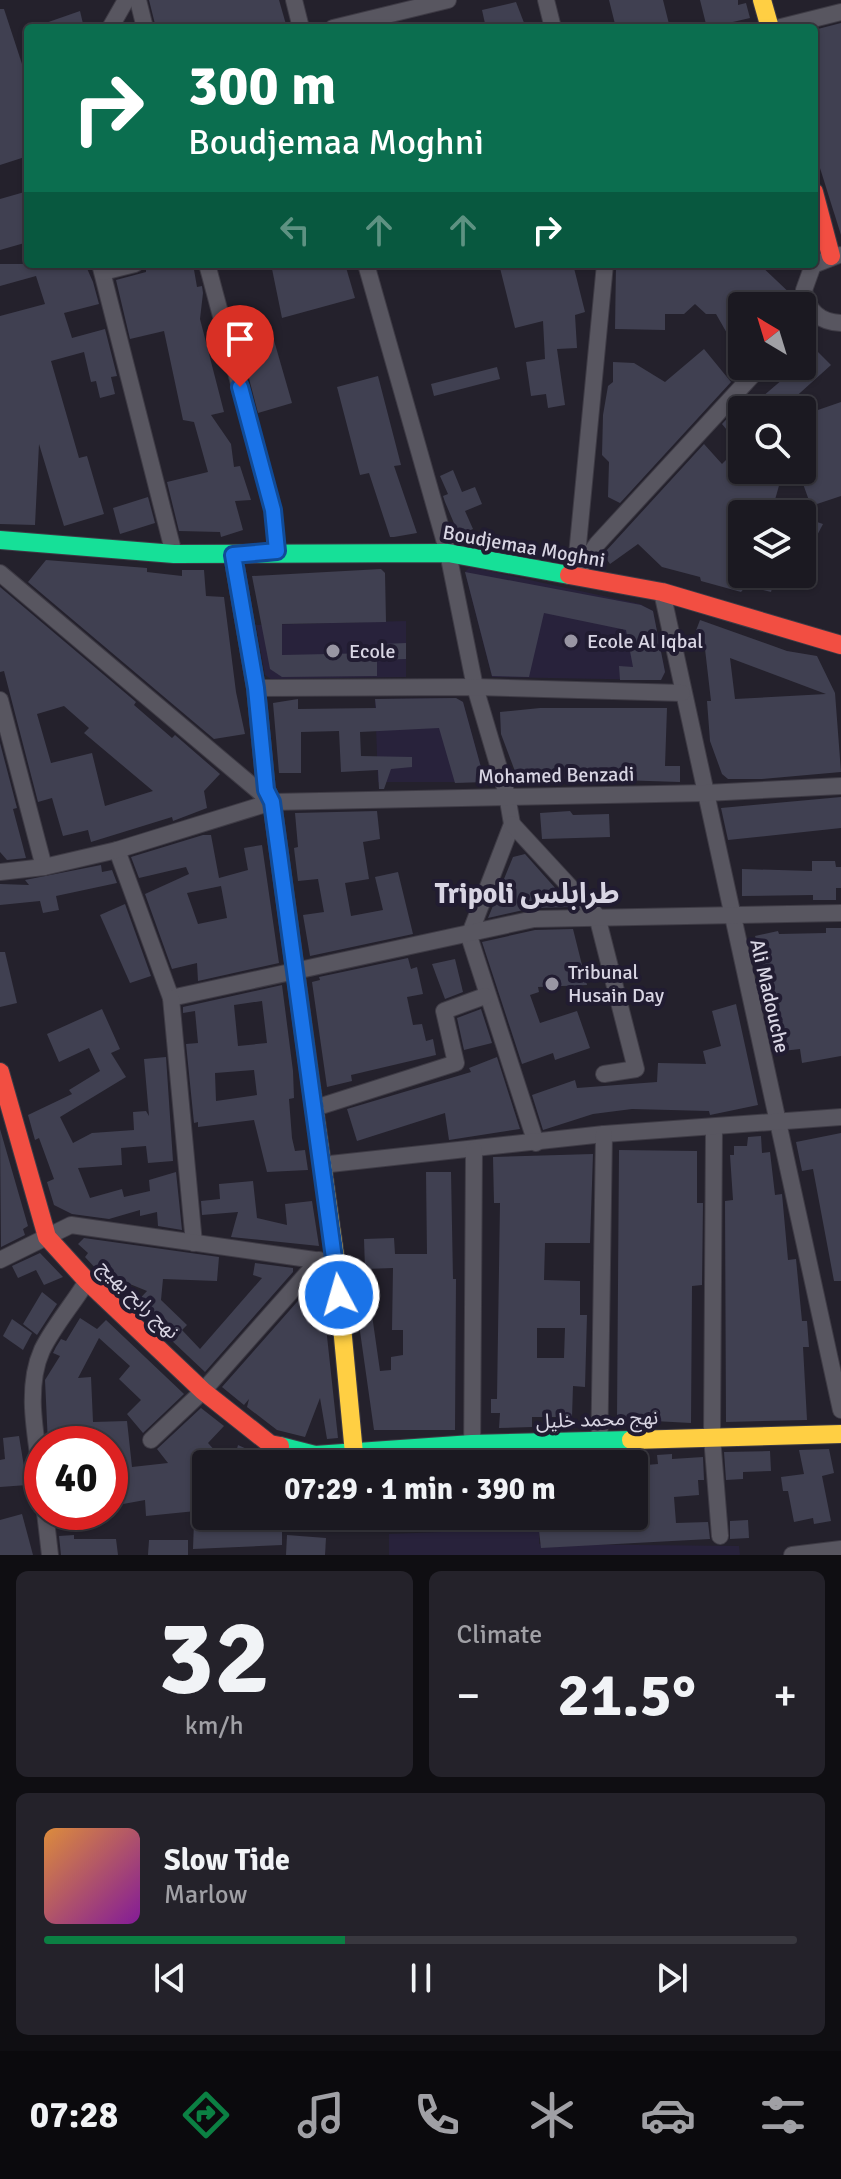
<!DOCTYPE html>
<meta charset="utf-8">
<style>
body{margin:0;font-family:Signika,"Noto Sans Arabic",sans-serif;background:#24222a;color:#f1f3f6;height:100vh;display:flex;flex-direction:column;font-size:30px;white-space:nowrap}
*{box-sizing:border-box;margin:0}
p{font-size:26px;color:#a0a0a5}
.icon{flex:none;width:44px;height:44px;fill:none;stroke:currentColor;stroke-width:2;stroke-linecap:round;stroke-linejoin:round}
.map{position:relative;height:1555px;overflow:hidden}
.details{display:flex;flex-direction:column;gap:16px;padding:16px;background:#0f0e12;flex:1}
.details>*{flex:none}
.guide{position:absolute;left:24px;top:24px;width:794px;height:244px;border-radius:8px;box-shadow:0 2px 6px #0004,0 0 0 2px #39383f;background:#0b6e4f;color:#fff;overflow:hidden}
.needle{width:52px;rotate:322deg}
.tools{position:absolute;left:728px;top:292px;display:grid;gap:16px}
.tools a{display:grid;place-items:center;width:88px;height:88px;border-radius:8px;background:#1b1921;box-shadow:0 2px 6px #0004,0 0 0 2px #39383f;font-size:40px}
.speed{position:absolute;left:24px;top:1426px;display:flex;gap:16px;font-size:40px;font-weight:700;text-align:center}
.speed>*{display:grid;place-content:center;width:104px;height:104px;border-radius:50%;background:#1b1921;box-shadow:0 2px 6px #0004,0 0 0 2px #39383f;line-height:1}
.speed .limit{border:12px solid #d22;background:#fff;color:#111}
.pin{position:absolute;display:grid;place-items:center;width:68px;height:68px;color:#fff;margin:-82px -34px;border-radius:50% 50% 50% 0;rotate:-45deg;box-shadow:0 0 8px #0007}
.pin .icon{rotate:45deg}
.me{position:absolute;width:88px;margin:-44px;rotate:354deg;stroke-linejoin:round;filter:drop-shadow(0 0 6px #0008)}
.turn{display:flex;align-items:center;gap:28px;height:168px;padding:0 32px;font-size:36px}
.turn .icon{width:104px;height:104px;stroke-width:2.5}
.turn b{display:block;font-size:56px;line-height:68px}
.lanes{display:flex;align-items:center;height:76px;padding:0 32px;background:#0003;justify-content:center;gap:40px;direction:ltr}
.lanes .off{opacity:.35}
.big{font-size:60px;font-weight:800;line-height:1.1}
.details .widget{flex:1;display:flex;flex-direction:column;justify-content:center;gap:12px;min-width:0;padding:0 28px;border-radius:12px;background:#24222a}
.details .dial{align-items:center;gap:0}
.dial b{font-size:104px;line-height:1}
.song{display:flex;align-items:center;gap:24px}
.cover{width:96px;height:96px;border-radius:12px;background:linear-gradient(135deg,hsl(30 70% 55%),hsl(290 70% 35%))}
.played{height:8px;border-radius:4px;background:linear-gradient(90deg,#0b8043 40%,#39383f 40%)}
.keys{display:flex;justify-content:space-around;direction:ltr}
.heat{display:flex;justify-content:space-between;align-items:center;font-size:44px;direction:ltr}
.details .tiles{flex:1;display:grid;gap:16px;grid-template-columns:1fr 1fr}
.widget:last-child{grid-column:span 2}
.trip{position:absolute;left:192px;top:1450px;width:456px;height:80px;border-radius:8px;background:#1b1921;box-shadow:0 2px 6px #0004,0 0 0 2px #39383f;font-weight:800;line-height:80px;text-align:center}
.tab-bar{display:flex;height:128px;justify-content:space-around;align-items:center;background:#0b0a0d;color:#a0a0a5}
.tab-bar .icon{width:56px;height:56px}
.tab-bar .current{color:#0b8043}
.tab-bar b{font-size:36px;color:#f1f3f6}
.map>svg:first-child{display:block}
.built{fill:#28223b}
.building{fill:#404051;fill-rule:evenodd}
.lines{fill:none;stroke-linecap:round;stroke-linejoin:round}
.street-casing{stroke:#3e3b45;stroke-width:18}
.fast-casing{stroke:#3e3b45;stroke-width:20}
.slow-casing{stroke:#3e3b45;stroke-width:20}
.jam-casing{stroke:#3e3b45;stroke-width:20}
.street{stroke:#585660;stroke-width:16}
.fast{stroke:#16e098;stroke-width:18}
.slow{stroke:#ffcf43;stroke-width:18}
.jam{stroke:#f24e42;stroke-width:18}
.route-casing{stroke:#114b97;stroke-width:20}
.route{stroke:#1a73e8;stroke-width:14}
.poi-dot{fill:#9996a3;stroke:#211c31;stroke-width:3}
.labels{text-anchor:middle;stroke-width:8;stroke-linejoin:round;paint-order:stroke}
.street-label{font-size:20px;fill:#d8d5e3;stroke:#211c31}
.poi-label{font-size:20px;fill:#d8d5e3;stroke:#211c31;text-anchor:start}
.district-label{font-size:28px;font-weight:bold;fill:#d8d5e3;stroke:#211c31}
</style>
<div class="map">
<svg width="841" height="1555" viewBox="0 0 841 1555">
<rect width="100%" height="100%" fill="#24212c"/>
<g class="built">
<polygon points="470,567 640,604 653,611 665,672 661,680 492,677 465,572"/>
<polygon points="406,621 406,677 271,679 265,675 256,625"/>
<polygon points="455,698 463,702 484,778 480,782 378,782 375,699"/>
<polygon points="468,1516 540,1516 539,1544 739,1546 740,1555 389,1555 389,1534 467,1531"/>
</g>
<g class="building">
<polygon points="149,0 279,0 287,28 156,28"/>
<polygon points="609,0 663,0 670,28 616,28"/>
<polygon points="700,0 738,0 738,5 746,3 750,18 707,28"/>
<polygon points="516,2 526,28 486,28 482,10"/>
<polygon points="0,9 4,9 22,64 28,93 28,156 0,165"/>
<polygon points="80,11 84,28 37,28 37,26"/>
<polygon points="841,23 841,235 814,149 814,30"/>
<polygon points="28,191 28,242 0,250 0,199"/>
<polygon points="0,264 85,264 93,282 99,304 64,313 72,338 105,329 117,376 111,377 115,394 100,398 96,381 91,382 84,352 51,361 79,458 87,456 104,514 64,526 39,444 35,525 0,524 0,316 45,304 36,276 0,286"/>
<polygon points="146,264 193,264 197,287 202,286 203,293 200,319 224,412 211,415 231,444 234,467 240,466 251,500 235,501 243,530 221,537 220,532 179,531 167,482 208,472 194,422 183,420 164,331 130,339 116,280 146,272"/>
<polygon points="271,264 345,264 355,298 282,318"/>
<polygon points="499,264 573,264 585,312 575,315 577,348 557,349 565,405 548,408 546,394 531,396 526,362 545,359 543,321 515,328"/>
<polygon points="616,264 759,264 795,298 797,306 742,306 742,349 728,335 716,314 706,314 695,304 684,314 665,314 665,330 615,329"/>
<polygon points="271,330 292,403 258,413 239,340"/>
<polygon points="802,336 831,365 781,410 769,410 762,397 790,373 783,366 802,366"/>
<polygon points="704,349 731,382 620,503 608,497 609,462 602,455 603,415 608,386 613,382 613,362 634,363 665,382"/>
<polygon points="497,367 500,379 434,396 431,384"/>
<polygon points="378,376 401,465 394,466 417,533 394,537 390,537 369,473 360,475 337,387"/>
<polygon points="745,399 755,410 742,410 742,470 776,470 780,482 771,514 742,514 732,553 742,550 742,574 776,574 771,592 746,586 741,592 701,581 700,577 662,567 638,544 610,564 603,554 606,551 704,444 722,464 740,446 722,424"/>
<polygon points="841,402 841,496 811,506 802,481 802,456 815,451 806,425 818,421 815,411"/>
<polygon points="453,470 462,492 475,487 482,504 465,511 473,529 459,535 445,502 443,496 448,494 440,476"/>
<polygon points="148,497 155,523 120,534 113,508"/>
<polygon points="802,517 823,524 802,564"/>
<polygon points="46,560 147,568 147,572 182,576 182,570 204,570 206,596 224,597 236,692 245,734 214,739 28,582"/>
<polygon points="381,569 385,573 386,622 282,624 282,655 375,653 383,644 406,643 406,659 377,660 377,676 282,677 270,669 252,576"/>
<polygon points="465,572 641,605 653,611 665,672 661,680 620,680 619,666 633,667 626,630 544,613 529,677 492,676"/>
<path d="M0 587 136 702 134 705 172 738 175 735 220 774 204 791 207 808 173 821 172 817 91 842 88 830 63 836 52 798 38 802 4 671 0 672ZM64 706 89 728 84 733 153 791 105 806 92 753 51 763 37 714Z"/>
<path d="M700 620 787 651 817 656 835 693 841 772 762 779H728L722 774 710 741 707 701H711L705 649 691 644ZM730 658 826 694 735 699Z"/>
<polygon points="456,698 463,702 485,782 455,783 439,728 360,732 361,756 412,757 412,767 391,769 384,789 379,789 378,770 341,772 339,731 301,732 301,773 279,773 273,703 298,699 298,709 376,708 375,699"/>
<polygon points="540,708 667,708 665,766 680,766 680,782 618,780 617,777 519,782 501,734 500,712"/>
<polygon points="0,743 17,808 13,809 26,858 7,860 0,852"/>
<polygon points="841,797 841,828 728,840 721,808"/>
<polygon points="377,811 380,839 363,842 369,879 345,883 351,916 383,910 375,877 398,872 413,934 310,956 303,915 324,912 318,879 298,881 294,848 298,847 295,813"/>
<polygon points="570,811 573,815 609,814 610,837 542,839 540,813"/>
<path d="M203 835H211L219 878 248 870 244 848 262 845 279 963 198 981 197 963 172 969 145 894 189 874 186 867 139 878 131 857ZM221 886 227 918 198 924 187 893Z"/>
<polygon points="525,854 572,907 532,908 488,918 513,857"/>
<polygon points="812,861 835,861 836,867 841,867 841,888 836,888 836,900 813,900 813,895 742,896 742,869 812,871"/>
<polygon points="101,865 102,872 112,870 117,883 56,896 59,910 43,913 40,901 0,905 0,884 29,885 25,880"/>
<polygon points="125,904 151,976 130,983 100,915"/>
<polygon points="826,928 841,928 841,1056 802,1063 800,1049 774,1052 764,1005 773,1004 755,936 778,931 779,934 826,933"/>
<polygon points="573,929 587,985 538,987 539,992 530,995 540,1023 577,1011 590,1048 555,1060 553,1053 522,1064 482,942 535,930"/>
<polygon points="0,952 5,952 17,1003 0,1007"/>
<polygon points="408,958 411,969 417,967 423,994 407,997 413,1025 422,1024 426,1041 433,1039 436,1055 351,1075 352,1081 327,1087 312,982 320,980 319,977"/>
<polygon points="455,959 463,992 445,999 432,964"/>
<path d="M282 985 293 1071 294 1098 289 1099 292 1138 295 1151 305 1150 308 1170 267 1172 254 1120 198 1127V1122L194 1123 186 1044 198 1043 195 1011 183 1013V1007ZM262 1001 267 1043 238 1046 234 1005ZM254 1070 257 1095 216 1101 215 1073Z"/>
<polygon points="736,1004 758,1105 710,1115 709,1111 632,1109 593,1114 543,1130 532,1095 575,1080 577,1088 657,1082 658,1063 706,1064 703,1051 721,1046 712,1011"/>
<polygon points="102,1009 120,1049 111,1053 126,1077 60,1117 73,1143 92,1133 134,1130 133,1112 146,1111 149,1116 144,1059 166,1057 173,1161 148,1163 146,1146 121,1148 122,1165 78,1168 90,1198 122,1189 124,1197 150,1191 149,1180 176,1172 182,1230 158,1226 157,1212 140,1216 140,1210 109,1219 72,1214 54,1205 47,1182 54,1179 39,1138 35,1140 28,1115 72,1094 69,1090 100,1071 89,1048 59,1062 47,1034"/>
<polygon points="481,1009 492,1043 464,1050 457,1018"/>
<polygon points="497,1057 520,1129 449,1140 445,1113 357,1141 347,1109 471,1072 469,1068"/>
<polygon points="0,1129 28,1226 23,1229 25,1235 1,1247"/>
<polygon points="841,1133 841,1281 834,1281 813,1169 802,1171 796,1142"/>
<polygon points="761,1136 762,1153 770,1152 775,1195 782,1194 788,1260 796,1259 802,1321 807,1321 809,1347 803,1347 807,1420 726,1422 725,1201 733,1200 730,1155 734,1155 734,1146 747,1146 748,1137"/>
<polygon points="619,1150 697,1151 697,1203 703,1203 702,1285 692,1286 691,1423 617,1419"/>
<path d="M593 1154 590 1243H545L544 1280 580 1281V1315H587L585 1387 573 1386 572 1417H532V1427L499 1428 500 1413H491V1399H497L500 1203H494L493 1157ZM537 1328H565L564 1358H537Z"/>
<polygon points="426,1172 451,1172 453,1279 456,1279 455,1430 374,1430 354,1289 368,1287 380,1371 391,1370 391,1357 403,1355 403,1330 392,1330 393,1268 365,1269 364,1239 394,1238 395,1254 427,1254"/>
<polygon points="253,1181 257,1218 287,1225 285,1204 312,1201 319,1246 231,1237 238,1212 202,1215 201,1201 220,1199 219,1184"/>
<polygon points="84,1238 219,1257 217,1281 163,1279 161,1300 187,1325 182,1330 200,1349 262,1278 253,1275 255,1263 293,1268 293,1272 205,1372 134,1305 147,1291 98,1271 85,1257 88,1253 78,1244"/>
<polygon points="40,1253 63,1277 44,1285 36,1270 18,1278 12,1266"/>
<polygon points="322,1290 338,1438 327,1439 320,1398 305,1437 277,1430 247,1407 249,1399 244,1405 222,1387 304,1294"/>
<polygon points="42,1292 57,1304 37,1335 23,1324"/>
<polygon points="80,1318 97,1329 106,1320 184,1394 143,1433 127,1414 141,1400 119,1379 130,1366 99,1338 78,1378 91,1377 93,1422 127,1421 132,1467 168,1463 157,1449 201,1408 224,1426 208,1443 227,1464 206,1464 206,1510 146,1516 145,1500 123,1504 119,1476 110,1477 110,1444 48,1444 45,1380 60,1356 53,1353 56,1347 61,1339 66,1341"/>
<polygon points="12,1319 32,1333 23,1350 3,1336"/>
<polygon points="19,1436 27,1485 0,1487 0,1460 5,1459 3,1438"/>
<polygon points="238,1445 266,1458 279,1464 233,1464"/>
<polygon points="829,1449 834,1473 822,1476 831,1521 814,1524 813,1518 794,1522 788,1491 783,1491 781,1477 804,1474 799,1450"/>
<polygon points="770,1451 771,1471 743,1472 743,1479 726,1480 724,1452"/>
<polygon points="672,1454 672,1459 703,1457 704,1480 698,1480 699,1495 674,1497 676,1523 708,1522 710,1539 541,1548 539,1531 546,1531 545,1516 569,1516 570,1529 598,1531 612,1526 611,1516 634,1516 634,1466 658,1464 657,1455"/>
<polygon points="22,1514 33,1555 0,1555 0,1520"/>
<polygon points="243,1516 282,1516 282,1545 193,1549 194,1521 243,1523"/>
<polygon points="748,1520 749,1538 730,1539 730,1521"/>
<polygon points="74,1535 74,1539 116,1539 118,1555 61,1555 59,1536"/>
<polygon points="287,1535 326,1538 325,1555 286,1555"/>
<polygon points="149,1540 188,1540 188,1555 148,1555"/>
</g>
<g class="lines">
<defs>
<g id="street">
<polyline points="138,0 145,28"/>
<polyline points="294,0 301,28"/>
<polyline points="546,0 553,28"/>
<polyline points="110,28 126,0"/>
<polyline points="333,28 448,0"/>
<polyline points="777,28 841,12"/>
<path d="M839 255 813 265 804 290C808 311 819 322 841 323"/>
<polyline points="100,264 174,554"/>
<polyline points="207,264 273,510 277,551"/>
<polyline points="366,264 448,553 475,687 507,795 512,824 469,936 536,1143"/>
<polyline points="103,272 135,264"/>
<polyline points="0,573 268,799"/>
<polyline points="576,574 597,544 761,366"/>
<polyline points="575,576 605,264"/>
<polyline points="662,592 841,1410"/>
<polyline points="256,688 475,687 682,693"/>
<polyline points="0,700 44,867"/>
<polyline points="512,824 597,916 636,1069 604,1074"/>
<polyline points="117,850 171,998 534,919 841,913"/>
<polyline points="0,872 44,867 117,850 272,802 706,793 841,786"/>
<polyline points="171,998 194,1243"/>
<polyline points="315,1108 456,1063 444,1011 485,996"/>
<polyline points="714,1128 712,1437 720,1536"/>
<polyline points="321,1165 604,1134 841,1117"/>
<polyline points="0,1260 71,1225 336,1263"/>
<polyline points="151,1440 203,1391 319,1260"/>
<polyline points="472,1464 474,1150"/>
<polyline points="599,1464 604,1134"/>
<path d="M42 1482C37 1440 24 1390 42 1350 53 1327 73 1304 87 1281"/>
<polyline points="45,1512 50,1555"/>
<polyline points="599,1516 599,1520"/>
<polyline points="792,1555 841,1549"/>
</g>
<g id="fast">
<polyline points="0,540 174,554 448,553 569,575"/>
<polyline points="233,555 256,688 266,790 272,802 312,1093"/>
<polyline points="280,1446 315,1455 472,1444 631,1440"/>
</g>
<g id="slow">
<polyline points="762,0 770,28"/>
<polyline points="312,1093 336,1263 355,1464"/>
<polyline points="631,1440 841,1434"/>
</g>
<g id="jam">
<polyline points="814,192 831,256"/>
<polyline points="569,575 662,592 841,645"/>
<polyline points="0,1072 47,1237 87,1281 203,1391 270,1444 280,1446"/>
</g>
</defs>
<use href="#street" class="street-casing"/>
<use href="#fast" class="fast-casing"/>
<use href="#slow" class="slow-casing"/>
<use href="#jam" class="jam-casing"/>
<use href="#street" class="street"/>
<use href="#fast" class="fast"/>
<use href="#slow" class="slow"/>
<use href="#jam" class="jam"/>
</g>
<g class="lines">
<defs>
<polyline id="route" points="240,387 273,510 277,551 233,555 256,688 266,790 272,802 339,1295"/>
</defs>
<use href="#route" class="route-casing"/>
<use href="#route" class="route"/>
</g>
<g class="poi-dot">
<circle cx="571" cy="641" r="8"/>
<circle cx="333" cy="651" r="8"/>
<circle cx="552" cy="984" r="8"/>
</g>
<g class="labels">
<g class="street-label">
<text transform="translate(524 546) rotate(10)" y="7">Boudjemaa Moghni</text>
<text transform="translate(556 775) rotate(-1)" y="7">Mohamed Benzadi</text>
<text transform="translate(770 996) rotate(77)" y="7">Ali Madouche</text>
<text transform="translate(139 1299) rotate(44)" y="7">نهج رابح بهيج</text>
<text transform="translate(597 1419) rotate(-2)" y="7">نهج محمد خليل</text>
</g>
<g class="poi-label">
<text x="587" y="648">Ecole Al Iqbal</text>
<text x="349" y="658">Ecole</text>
<text x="568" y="979">Tribunal<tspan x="568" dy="23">Husain Day</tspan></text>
</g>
<g class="district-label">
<text x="527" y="903">Tripoli طرابلس</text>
</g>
</g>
</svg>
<div class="tools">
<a><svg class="needle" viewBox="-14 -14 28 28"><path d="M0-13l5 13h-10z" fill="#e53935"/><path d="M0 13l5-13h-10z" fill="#a0a0a5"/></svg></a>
<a><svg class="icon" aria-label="search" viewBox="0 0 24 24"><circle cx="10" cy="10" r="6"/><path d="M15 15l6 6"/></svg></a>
<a><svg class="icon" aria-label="layers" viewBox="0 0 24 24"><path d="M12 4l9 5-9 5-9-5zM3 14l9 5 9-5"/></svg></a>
</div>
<div class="speed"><div class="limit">40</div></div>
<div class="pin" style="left:240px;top:387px;background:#d93025"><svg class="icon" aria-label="arrive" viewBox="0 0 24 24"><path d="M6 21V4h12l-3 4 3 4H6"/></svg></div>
<svg class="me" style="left:339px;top:1295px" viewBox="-20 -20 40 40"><circle r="17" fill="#1a73e8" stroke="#fff" stroke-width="3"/><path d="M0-11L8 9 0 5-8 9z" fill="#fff"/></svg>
<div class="trip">07:29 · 1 min · 390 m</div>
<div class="guide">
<div class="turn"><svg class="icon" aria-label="right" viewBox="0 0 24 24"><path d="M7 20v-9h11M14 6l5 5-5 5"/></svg><div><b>300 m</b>Boudjemaa Moghni</div></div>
<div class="lanes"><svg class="icon off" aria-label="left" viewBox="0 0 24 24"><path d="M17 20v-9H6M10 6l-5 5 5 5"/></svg><svg class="icon off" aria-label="ahead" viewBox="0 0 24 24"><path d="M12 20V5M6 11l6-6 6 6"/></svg><svg class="icon off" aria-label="ahead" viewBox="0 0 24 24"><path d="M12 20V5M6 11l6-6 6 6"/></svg><svg class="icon" aria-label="right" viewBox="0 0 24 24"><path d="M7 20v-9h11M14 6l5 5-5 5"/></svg></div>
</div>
</div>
<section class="details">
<div class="tiles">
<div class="widget dial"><b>32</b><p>km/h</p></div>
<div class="widget"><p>Climate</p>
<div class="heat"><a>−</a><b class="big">21.5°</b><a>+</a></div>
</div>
<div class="widget">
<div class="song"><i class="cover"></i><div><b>Slow Tide</b><p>Marlow</p></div></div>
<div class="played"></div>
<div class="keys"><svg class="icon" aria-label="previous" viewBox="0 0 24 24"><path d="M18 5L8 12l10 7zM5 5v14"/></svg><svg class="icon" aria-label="pause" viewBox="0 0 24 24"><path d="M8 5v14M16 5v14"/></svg><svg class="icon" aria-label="next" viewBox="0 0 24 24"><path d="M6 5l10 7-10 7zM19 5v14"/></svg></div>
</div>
</div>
</section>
<nav class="tab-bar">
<b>07:28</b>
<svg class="icon current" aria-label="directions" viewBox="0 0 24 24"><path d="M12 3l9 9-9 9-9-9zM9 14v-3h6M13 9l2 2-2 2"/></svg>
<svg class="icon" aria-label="music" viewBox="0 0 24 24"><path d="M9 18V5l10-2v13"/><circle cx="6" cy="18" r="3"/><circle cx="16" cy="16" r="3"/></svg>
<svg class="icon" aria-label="phone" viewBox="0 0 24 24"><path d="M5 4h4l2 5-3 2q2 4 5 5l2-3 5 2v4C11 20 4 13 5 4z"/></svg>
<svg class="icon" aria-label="climate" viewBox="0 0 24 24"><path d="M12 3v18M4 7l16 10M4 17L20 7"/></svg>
<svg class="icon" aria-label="car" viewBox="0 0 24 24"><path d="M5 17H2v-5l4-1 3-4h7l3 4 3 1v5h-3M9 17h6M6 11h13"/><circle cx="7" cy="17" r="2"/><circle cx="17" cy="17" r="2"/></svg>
<svg class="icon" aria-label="filters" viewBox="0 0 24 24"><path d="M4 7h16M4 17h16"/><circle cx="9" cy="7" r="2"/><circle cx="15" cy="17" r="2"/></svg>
</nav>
